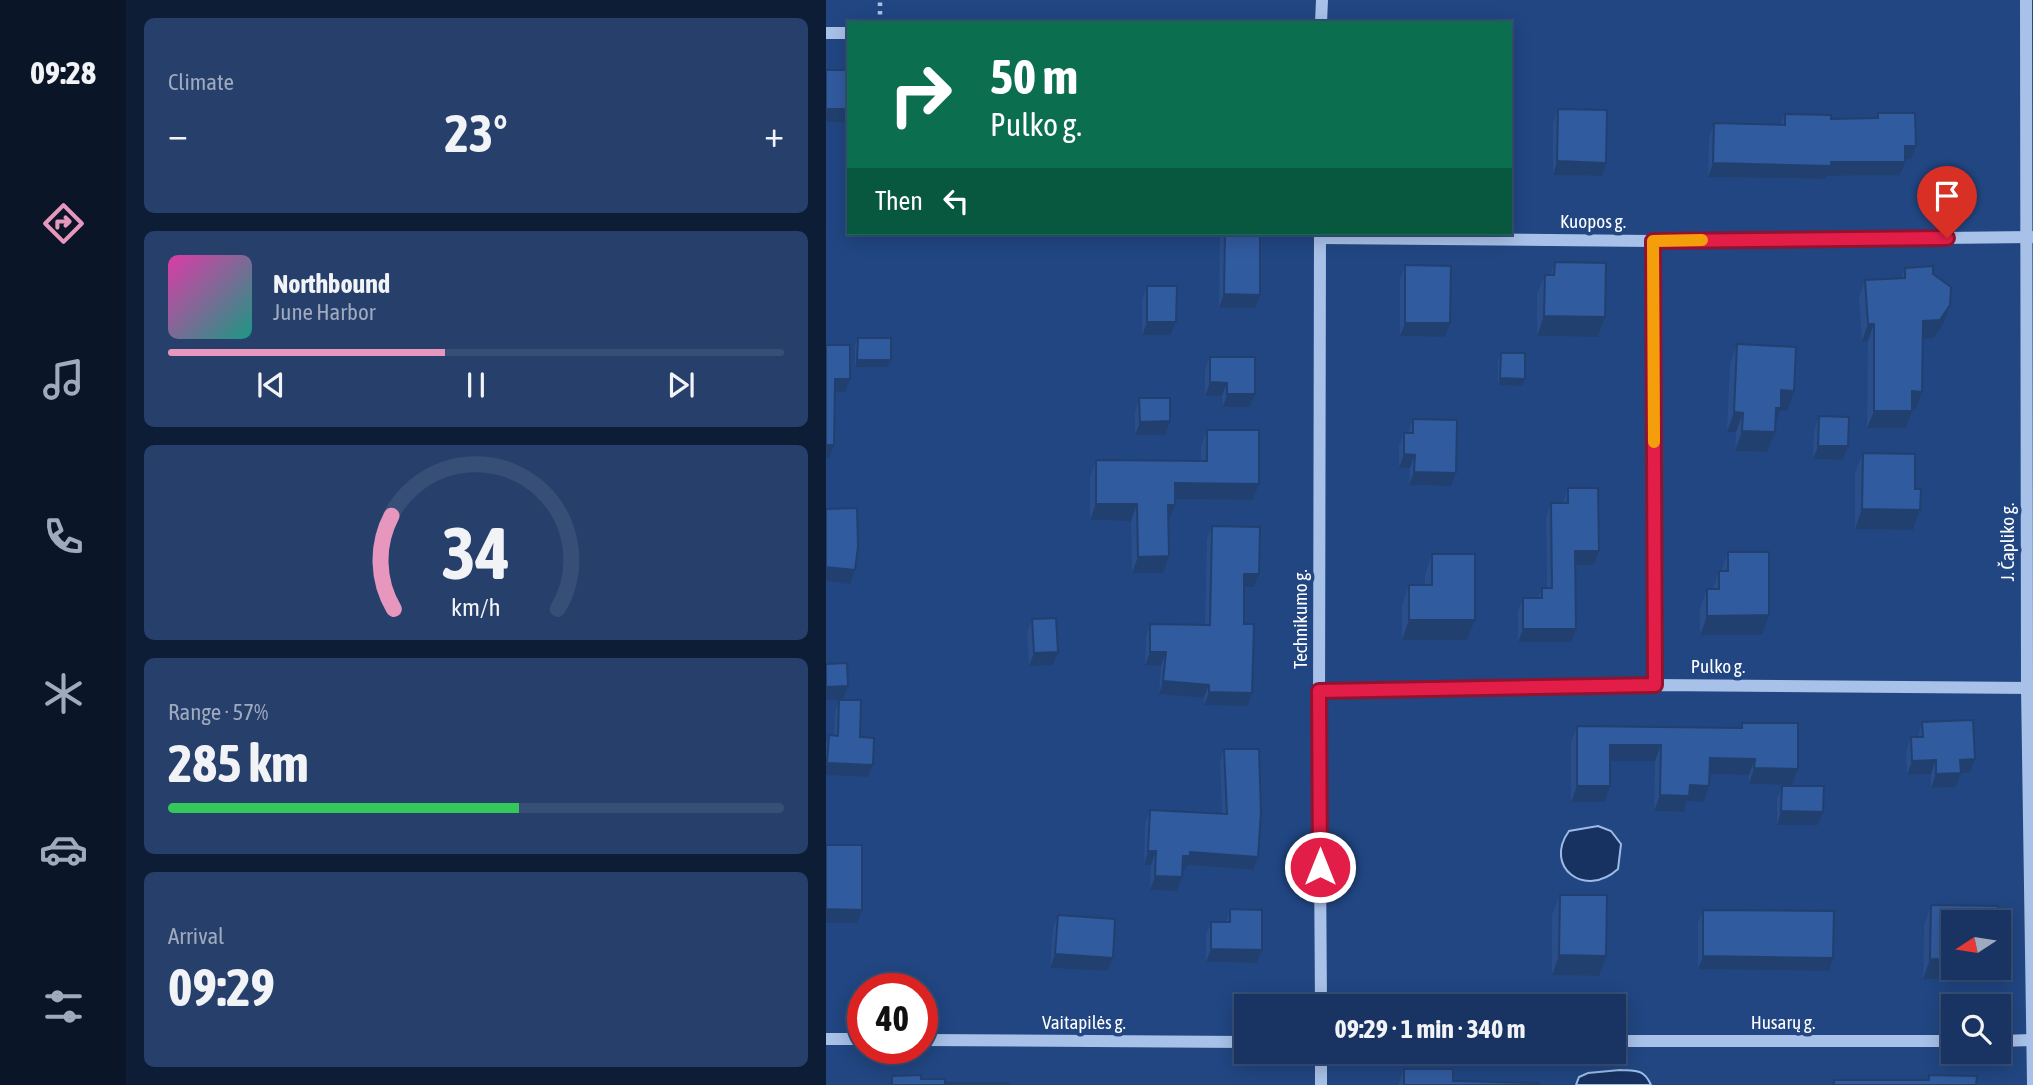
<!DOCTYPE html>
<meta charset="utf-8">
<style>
body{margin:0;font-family:"Asap Condensed",sans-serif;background:#263f6b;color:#f1f3f6;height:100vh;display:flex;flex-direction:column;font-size:26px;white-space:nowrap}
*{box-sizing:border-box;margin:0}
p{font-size:23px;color:#9faabe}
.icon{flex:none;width:38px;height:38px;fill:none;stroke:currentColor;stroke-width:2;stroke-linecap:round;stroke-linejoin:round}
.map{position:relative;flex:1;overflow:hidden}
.side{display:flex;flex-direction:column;gap:18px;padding:18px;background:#0e1d36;width:700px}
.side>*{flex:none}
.guide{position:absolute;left:21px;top:21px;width:665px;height:214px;border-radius:0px;box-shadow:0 4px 18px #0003,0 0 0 2px #374f77;background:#0b6e4f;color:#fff;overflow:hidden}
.needle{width:46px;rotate:258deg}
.controls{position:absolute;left:1115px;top:910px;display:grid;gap:14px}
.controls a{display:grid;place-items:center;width:70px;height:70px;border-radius:0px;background:#193462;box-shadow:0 4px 18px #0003,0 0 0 2px #374f77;font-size:35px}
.speed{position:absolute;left:21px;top:973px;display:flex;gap:14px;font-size:35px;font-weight:700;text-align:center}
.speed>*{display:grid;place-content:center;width:91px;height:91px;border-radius:50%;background:#193462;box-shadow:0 4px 18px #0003,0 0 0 2px #374f77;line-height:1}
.speed .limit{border:10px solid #d22;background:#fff;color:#111}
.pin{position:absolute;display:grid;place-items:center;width:60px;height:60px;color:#fff;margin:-72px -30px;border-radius:50% 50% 50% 0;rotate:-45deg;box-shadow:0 0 7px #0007}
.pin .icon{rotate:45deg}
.me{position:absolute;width:77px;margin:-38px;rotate:0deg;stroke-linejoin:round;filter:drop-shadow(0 0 5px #0008)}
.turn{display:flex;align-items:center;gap:24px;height:147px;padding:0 28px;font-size:32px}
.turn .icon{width:91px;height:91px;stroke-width:2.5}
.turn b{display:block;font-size:49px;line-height:60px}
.then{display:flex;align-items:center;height:66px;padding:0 28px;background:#0003;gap:14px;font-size:26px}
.big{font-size:52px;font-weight:700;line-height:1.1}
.side .card{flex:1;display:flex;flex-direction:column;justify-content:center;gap:10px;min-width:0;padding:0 24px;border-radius:10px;background:#263f6b}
.side .dial{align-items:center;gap:0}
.dial svg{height:182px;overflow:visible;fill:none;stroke:#374f77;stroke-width:7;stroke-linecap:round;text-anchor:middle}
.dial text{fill:#f1f3f6;stroke:none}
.song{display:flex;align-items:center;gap:21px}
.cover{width:84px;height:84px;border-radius:10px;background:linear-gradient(135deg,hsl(320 70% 55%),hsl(170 70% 35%))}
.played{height:7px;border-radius:4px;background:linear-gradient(90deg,#e797bd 45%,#374f77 45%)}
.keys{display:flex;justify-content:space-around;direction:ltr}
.heat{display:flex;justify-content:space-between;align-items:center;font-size:38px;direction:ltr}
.charge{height:10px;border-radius:5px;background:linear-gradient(90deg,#34c759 57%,#374f77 0)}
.trip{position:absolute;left:408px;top:994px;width:392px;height:70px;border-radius:0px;background:#193462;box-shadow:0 4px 18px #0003,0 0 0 2px #374f77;font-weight:700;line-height:70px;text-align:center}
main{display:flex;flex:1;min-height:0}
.dock{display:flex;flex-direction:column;width:126px;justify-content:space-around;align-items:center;background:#0a1527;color:#9faabe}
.dock .icon{width:49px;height:49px}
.dock .on{color:#e797bd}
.dock b{font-size:32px;color:#f1f3f6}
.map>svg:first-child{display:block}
.water{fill:#173261;stroke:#9cbbe9;stroke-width:2}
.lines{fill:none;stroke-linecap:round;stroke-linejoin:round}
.path{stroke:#a8c1e8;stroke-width:4.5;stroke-dasharray:3.5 5;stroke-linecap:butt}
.minor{stroke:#a8c1e8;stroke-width:12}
.wall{fill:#2a4e89}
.shaded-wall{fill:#22406f}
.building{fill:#315b9f;stroke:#22406f;stroke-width:2}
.route-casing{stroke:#92132f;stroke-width:18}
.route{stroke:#e11d48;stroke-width:12}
.slow{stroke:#f59e0b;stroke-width:12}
.labels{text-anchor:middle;stroke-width:7;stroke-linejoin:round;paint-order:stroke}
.street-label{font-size:19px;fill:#fff;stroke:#214682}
</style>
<main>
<nav class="dock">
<b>09:28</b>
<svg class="icon on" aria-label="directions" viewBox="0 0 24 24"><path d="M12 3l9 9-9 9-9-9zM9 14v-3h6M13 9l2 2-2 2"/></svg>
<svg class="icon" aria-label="music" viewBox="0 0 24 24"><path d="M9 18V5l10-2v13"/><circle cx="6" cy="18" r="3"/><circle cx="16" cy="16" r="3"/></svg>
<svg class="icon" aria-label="phone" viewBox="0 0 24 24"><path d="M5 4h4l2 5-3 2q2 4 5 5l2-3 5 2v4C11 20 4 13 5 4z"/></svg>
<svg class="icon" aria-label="climate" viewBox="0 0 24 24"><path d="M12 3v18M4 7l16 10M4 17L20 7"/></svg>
<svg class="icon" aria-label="car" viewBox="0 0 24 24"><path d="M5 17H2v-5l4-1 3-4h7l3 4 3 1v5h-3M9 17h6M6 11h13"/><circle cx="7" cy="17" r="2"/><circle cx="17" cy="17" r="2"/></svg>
<svg class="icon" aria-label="filters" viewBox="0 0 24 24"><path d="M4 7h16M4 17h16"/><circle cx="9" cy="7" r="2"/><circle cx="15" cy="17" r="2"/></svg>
</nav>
<section class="side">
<div class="card"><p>Climate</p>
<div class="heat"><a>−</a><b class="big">23°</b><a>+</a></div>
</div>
<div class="card">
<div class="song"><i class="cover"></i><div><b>Northbound</b><p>June Harbor</p></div></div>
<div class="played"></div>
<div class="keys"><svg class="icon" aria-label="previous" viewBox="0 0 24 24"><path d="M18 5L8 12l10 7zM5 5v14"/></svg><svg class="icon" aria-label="pause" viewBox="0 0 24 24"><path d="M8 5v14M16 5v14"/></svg><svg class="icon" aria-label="next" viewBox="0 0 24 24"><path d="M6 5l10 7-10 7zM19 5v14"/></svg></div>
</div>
<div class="card dial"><svg viewBox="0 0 100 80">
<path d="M14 69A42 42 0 1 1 86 69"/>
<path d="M14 69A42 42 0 0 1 13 28" stroke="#e797bd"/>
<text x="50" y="56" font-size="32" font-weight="700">34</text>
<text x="50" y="72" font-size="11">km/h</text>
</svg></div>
<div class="card"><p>Range · 57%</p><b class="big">285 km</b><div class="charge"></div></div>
<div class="card"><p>Arrival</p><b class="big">09:29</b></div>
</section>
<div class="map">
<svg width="1207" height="1085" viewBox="0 0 1207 1085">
<rect width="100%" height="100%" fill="#214682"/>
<g class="water">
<path d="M772 826 785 831 795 844 792 869C759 899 717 867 743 831Z"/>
<path d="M794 1070C811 1071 818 1069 825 1085H750L753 1077 762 1073Z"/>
</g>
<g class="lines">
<polyline class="path" points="54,23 54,0"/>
<g class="minor">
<polyline points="1200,0 1201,688 1207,1084"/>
<polyline points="495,23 496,0"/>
<polyline points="0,33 23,33"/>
<polyline points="494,233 493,709 495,1006"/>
<polyline points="494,238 826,241 1207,237"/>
<polyline points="826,241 829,685"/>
<polyline points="493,691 829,685 1206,688"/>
<polyline points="0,1039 37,1039"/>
<polyline points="96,1040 420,1042"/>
<polyline points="788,1041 1127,1041"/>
<polyline points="1172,1041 1207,1040"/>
<polyline points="495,1052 495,1085"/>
</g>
</g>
<g class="wall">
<polygon points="732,109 780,163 776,176 727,175 727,123"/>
<polygon points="1052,113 1090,146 1085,159 1079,159 1074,175 1001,176 1000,179 882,177 883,137 888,123 955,124 959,114 1005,119 1050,118"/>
<polygon points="394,233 434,233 429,308 393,308"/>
<polygon points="729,262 779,317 772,337 711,336 711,294 719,275 724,275"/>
<polygon points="579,265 619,337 574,336 574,279"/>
<polygon points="1079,268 1107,274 1124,305 1118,323 1108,338 1096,338 1096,392 1090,409 1086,409 1080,428 1041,428 1042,341 1036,341 1033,297 1039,280 1075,278"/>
<polygon points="321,286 350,322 345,335 316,335 316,300"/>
<polygon points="32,338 65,360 62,367 29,367 29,345"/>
<polygon points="911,344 961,411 954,411 949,424 949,432 941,452 909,451 910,432 901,432 904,364"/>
<polygon points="675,353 696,386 672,385 672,360"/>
<polygon points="384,357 429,394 424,407 397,407 396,396 379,396 379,370"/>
<polygon points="313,398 344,421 339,435 309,435 309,412"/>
<polygon points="993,416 1022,446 1017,460 987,459 988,430"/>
<polygon points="587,419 625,486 583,485 584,468 573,468 573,446 578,433 582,433"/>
<polygon points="381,430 433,484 427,500 349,499 349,505 343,521 337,573 306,573 305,521 264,520 264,477 270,460 375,461 375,446"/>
<polygon points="1037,453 1089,489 1094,510 1087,530 1029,529 1029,473"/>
<polygon points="742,488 773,551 768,565 749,565 745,642 692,642 692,611 697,598 712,598 716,588 721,588 720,517 725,503 737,503"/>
<polygon points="386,526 428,587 418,587 418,624 426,693 422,706 378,705 378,698 333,694 335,666 319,665 320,637 324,624 379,625 381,539"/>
<polygon points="902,552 936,635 874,635 874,609 881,589 887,589 893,571 895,571"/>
<polygon points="606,554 649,620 641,640 576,640 576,605 583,585 599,585 599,574"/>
<polygon points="206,619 232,652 227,665 203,666 201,633"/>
<polygon points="13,700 34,737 47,765 42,777 0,775 0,743 3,735 8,736 9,712"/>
<polygon points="1096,722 1149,759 1144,773 1135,773 1130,787 1105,788 1105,774 1081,775 1080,751 1085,737 1092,737"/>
<polygon points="916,723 972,769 966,785 923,784 923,775 884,774 883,786 878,802 861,801 858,812 828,811 829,761 784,761 784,786 779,802 745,802 745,742 751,726 914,728"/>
<polygon points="398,749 427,870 361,865 359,870 356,870 356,877 351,891 324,890 325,865 318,865 319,824 324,810 396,813 394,763"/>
<polygon points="956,786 997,812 992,825 951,825 951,799"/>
<polygon points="734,895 773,976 726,975 726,915"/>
<polygon points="1105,905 1127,922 1129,980 1097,979 1098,925"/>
<polygon points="404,909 436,950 431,963 380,962 380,935 385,922 400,922"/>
<polygon points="877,910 1007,958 1003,971 872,969 872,923"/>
<polygon points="232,915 287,958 282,971 224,968 227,928"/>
<polygon points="578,1069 627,1081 713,1085 572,1085"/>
</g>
<g class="shaded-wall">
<polygon points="1,109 23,109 23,122 0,122 0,112"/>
<polygon points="1079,146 1090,146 1085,159 1074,159"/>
<polygon points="731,161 780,163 776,176 727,175"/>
<polygon points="1079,162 1074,175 1001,176 1000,179 882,177 887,163"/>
<polygon points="398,294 434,295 429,308 393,308"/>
<polygon points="1124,305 1118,323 1108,338 1090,339 1097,321"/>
<polygon points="718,316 779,317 772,337 711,336"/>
<polygon points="321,322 350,322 345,335 316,335"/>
<polygon points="579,323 624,323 619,337 574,336"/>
<polygon points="1042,324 1048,324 1042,341 1036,341"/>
<polygon points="31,360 65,360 62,367 29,367"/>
<polygon points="674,378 699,379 696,386 672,385"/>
<polygon points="9,379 24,379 19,392 4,392"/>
<polygon points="384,382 401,383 396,396 379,396"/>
<polygon points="955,390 968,391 961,411 954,411 948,428 942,428"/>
<polygon points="1086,391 1096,392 1090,409 1080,409"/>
<polygon points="401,394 429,394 424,407 397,407"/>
<polygon points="1048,411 1086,411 1080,428 1041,428"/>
<polygon points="908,412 917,413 910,432 901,432"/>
<polygon points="344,421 339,435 309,435 314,422"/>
<polygon points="916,431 949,432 941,452 909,451"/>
<polygon points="0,445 8,445 3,459 0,459"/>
<polygon points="992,446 1022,446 1017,460 987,459"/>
<polygon points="578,454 589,455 584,468 573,468"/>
<polygon points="588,472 630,473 625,486 583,485"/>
<polygon points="349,483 433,484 427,500 344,499"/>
<polygon points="270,504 311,504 305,521 264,520"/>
<polygon points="342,505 349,505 343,521 336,521"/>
<polygon points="1036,509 1094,510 1087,530 1029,529"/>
<polygon points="749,551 773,551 768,565 744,565"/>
<polygon points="343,556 337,573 306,573 312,557"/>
<polygon points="0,567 29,570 24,584 0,581"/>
<polygon points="418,574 433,574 428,587 413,587"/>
<polygon points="943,615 936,635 874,635 881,616"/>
<polygon points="583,620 649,620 641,640 576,640"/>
<polygon points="697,629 750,629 745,642 692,642"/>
<polygon points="232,652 227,665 203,666 208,653"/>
<polygon points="324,652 340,652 335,666 319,665"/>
<polygon points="337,681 383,685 378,698 333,694"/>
<polygon points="22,686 17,699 0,700 0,687"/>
<polygon points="383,692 426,693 422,706 378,705"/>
<polygon points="784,745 835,745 829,761 779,761"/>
<polygon points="884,758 929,759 923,775 878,774"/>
<polygon points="1149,759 1144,773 1129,773 1134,760"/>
<polygon points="1110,760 1105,774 1081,775 1086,761"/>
<polygon points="1,763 47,765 42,777 0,775 0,767"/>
<polygon points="928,768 972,769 966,785 923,784"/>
<polygon points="1135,773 1130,787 1105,788 1110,774"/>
<polygon points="864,785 883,786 878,802 861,801 858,812 828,811 834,795"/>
<polygon points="751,786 784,786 779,802 745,802"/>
<polygon points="955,811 997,812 992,825 951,825"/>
<polygon points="322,851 330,851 325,865 318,865"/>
<polygon points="364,852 432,857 427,870 361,865 359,870 352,870 357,856"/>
<polygon points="329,876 356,877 351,891 324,890"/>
<polygon points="0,909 36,910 31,923 0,923"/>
<polygon points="385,949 436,950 431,963 380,962"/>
<polygon points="229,954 287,958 282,971 224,968"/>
<polygon points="733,955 780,956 773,976 726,975"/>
<polygon points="877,956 1007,958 1003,971 872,969"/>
<polygon points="1104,959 1127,960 1127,968 1134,968 1129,980 1097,979"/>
</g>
<g class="building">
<polygon points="0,70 23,70 23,109 1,109 1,119 0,119"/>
<polygon points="732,109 781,110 780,163 731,161"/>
<polygon points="1052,113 1089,113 1090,146 1079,146 1079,162 1005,162 1005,166 887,163 888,123 959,125 959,114 1005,115 1005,119 1052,118"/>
<polygon points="399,233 434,233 434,295 398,294"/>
<polygon points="729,262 780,263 779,317 718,316 719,275 728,275"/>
<polygon points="579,265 625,266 624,323 579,323"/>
<polygon points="1107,266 1107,274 1125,287 1124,305 1114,320 1097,321 1096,392 1086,391 1086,411 1048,411 1048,324 1042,324 1039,280 1079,278 1079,268"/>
<polygon points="321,286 351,286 350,322 321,322"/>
<polygon points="32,338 65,338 65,360 31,360"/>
<polygon points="911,344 970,347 968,391 955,390 955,408 950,408 949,432 916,431 917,413 908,412"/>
<polygon points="0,345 24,345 24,379 9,379 8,445 0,445"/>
<polygon points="675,353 699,353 699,379 674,378"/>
<polygon points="384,357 429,357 429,394 401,394 401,383 384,382"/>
<polygon points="313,398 344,398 344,421 314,422"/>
<polygon points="993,416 1023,417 1022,446 992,446"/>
<polygon points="587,419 631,420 630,473 588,472 589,455 578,454 578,433 587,433"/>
<polygon points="381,430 433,430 433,484 349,483 349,505 342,505 343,556 312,557 311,504 270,504 270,460 381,461"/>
<polygon points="1037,453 1089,454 1089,489 1095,489 1094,510 1036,509"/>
<polygon points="742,488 772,488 773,551 749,551 750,629 697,629 697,598 716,598 716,588 726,588 725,503 742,503"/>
<polygon points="31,508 32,547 29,570 0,567 0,509"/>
<polygon points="386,526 434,527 433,574 418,574 418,624 428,624 426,693 383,692 383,685 337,681 340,652 324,652 324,624 384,625"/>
<polygon points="902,552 943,552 943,615 881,616 881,589 893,589 893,571 902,571"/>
<polygon points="606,554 649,554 649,620 583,620 583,585 606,585"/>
<polygon points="230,618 232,652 208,653 206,619"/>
<polygon points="21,663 22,686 0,687 0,664"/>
<polygon points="13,700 35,700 34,737 48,738 47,765 1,763 3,735 12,736"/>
<polygon points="1147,720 1149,759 1134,760 1135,773 1110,774 1110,760 1086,761 1085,737 1097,737 1096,722"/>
<polygon points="916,723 972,723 972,769 928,768 929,759 884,758 883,786 864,785 863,796 834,795 835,745 784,745 784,786 751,786 751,726 916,728"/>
<polygon points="398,749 433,749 435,812 432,857 364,852 364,856 357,856 356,877 329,876 330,851 322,851 324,810 401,814"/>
<polygon points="956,786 998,786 997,812 955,811"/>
<polygon points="0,845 36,845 36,910 0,909"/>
<polygon points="734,895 781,895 780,956 733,955"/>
<polygon points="1105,905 1172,906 1172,922 1127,922 1127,960 1104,959"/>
<polygon points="404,909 436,910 436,950 385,949 385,922 404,922"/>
<polygon points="877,910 1008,911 1007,958 877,956"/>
<polygon points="232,915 289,919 287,958 229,954"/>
<polygon points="578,1069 627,1069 627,1081 713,1083 713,1085 578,1085"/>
<polygon points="95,1075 95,1079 119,1079 119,1083 182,1083 182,1085 66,1085 66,1076"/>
<polygon points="1103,1075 1151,1076 1150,1085 1008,1085 1008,1080 1103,1080"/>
</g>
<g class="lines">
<defs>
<polyline id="route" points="494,867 493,691 829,685 827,241 1121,238"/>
</defs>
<use href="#route" class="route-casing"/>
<use href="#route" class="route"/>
<polyline class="slow" points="828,442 827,241 876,240"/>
</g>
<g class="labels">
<g class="street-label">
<text x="767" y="228">Kuopos g.</text>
<text transform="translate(1181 542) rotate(-90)" y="7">J. Čapliko g.</text>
<text transform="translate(474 619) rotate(-90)" y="7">Technikumo g.</text>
<text x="892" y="673">Pulko g.</text>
<text x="258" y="1029">Vaitapilės g.</text>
<text x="957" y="1029">Husarų g.</text>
</g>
</g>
</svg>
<div class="controls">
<a><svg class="needle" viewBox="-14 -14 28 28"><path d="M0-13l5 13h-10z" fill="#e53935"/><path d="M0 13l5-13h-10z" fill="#9faabe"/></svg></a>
<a><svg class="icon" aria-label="search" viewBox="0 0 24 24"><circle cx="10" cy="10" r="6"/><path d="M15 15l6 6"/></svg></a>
</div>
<div class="speed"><div class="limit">40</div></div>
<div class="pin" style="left:1121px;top:238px;background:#d93025"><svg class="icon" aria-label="arrive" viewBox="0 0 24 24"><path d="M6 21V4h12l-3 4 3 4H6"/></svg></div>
<svg class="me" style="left:494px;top:867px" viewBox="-20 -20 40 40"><circle r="17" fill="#e11d48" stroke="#fff" stroke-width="3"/><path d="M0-11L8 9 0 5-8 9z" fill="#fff"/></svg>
<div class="trip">09:29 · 1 min · 340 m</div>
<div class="guide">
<div class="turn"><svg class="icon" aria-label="right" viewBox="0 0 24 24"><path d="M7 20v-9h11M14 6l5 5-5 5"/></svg><div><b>50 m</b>Pulko g.</div></div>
<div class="then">Then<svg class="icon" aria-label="left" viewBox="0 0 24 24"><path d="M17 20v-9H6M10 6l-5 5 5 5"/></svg></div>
</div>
</div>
</main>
